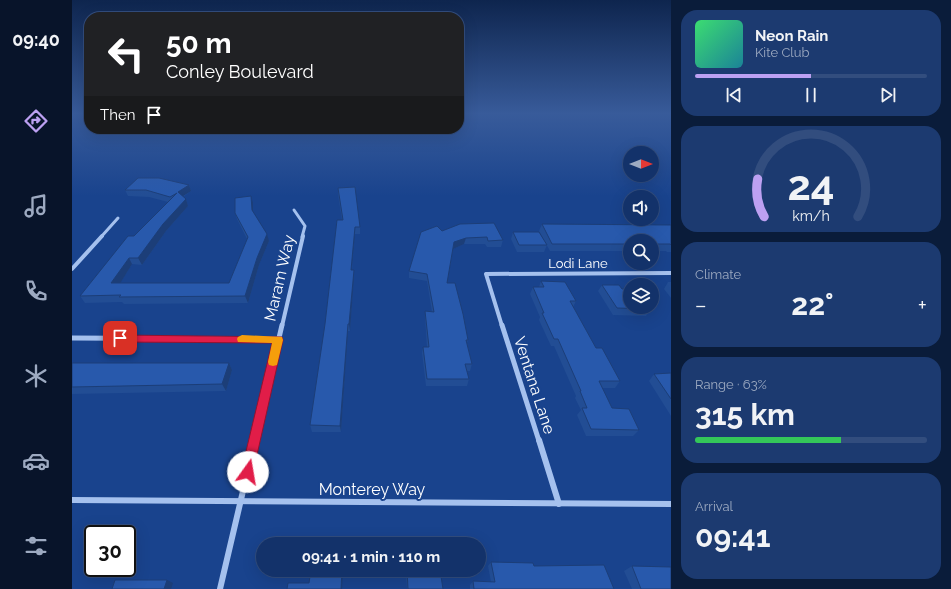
<!DOCTYPE html>
<meta charset="utf-8">
<style>
body{margin:0;font-family:Raleway,sans-serif;background:#1c3a70;color:#f1f3f6;height:100vh;display:flex;flex-direction:column;font-size:15px;white-space:nowrap}
*{box-sizing:border-box;margin:0}
p{font-size:13px;color:#9daac1}
.icon{flex:none;width:22px;height:22px;fill:none;stroke:currentColor;stroke-width:2;stroke-linecap:round;stroke-linejoin:round}
.map{position:relative;flex:1;overflow:hidden}
.drawer{display:flex;flex-direction:column;gap:10px;padding:10px;background:#0a1c3a;width:280px}
.drawer>*{flex:none}
.guide{position:absolute;left:12px;top:12px;width:380px;height:122px;border-radius:16px;box-shadow:0 4px 16px #0002,0 0 0 1px #324d7e;background:#202124;color:#fff;overflow:hidden}
.needle{width:26px;rotate:90deg}
.controls{position:absolute;left:551px;top:146px;display:grid;gap:8px}
.controls a{display:grid;place-items:center;width:36px;height:36px;border-radius:50%;background:#13326a;box-shadow:0 4px 16px #0002,0 0 0 1px #324d7e;font-size:20px}
.speed{position:absolute;left:12px;top:525px;display:flex;gap:8px;font-size:20px;font-weight:700;text-align:center}
.speed>*{display:grid;place-content:center;width:52px;height:52px;border-radius:50%;background:#13326a;box-shadow:0 4px 16px #0002,0 0 0 1px #324d7e;line-height:1}
.speed .limit{border:2px solid #111;border-radius:6px;background:#fff;color:#111}
.pin{position:absolute;display:grid;place-items:center;width:34px;height:34px;color:#fff;margin:-17px;border-radius:8px;box-shadow:0 2px 6px #0006}
.me{position:absolute;width:44px;margin:-22px;rotate:13deg;stroke-linejoin:round;filter:drop-shadow(0 0 3px #0008)}
.turn{display:flex;align-items:center;gap:14px;height:84px;padding:0 16px;font-size:18px}
.turn .icon{width:52px;height:52px;stroke-width:2.5}
.turn b{display:block;font-size:28px;line-height:34px}
.then{display:flex;align-items:center;height:38px;padding:0 16px;background:#0003;gap:8px;font-size:15px}
.big{font-size:30px;font-weight:700;line-height:1.1}
.drawer .widget{flex:1;display:flex;flex-direction:column;justify-content:center;gap:6px;min-width:0;padding:0 14px;border-radius:16px;background:#1c3a70}
.drawer .dial{align-items:center;gap:0}
.dial svg{height:104px;overflow:visible;fill:none;stroke:#324d7e;stroke-width:7;stroke-linecap:round;text-anchor:middle}
.dial text{fill:#f1f3f6;stroke:none}
.song{display:flex;align-items:center;gap:12px}
.cover{width:48px;height:48px;border-radius:6px;background:linear-gradient(135deg,hsl(140 70% 55%),hsl(190 70% 35%))}
.played{height:4px;border-radius:2px;background:linear-gradient(90deg,#bca0f2 50%,#324d7e 50%)}
.keys{display:flex;justify-content:space-around;direction:ltr}
.heat{display:flex;justify-content:space-between;align-items:center;font-size:22px;direction:ltr}
.charge{height:6px;border-radius:3px;background:linear-gradient(90deg,#34c759 63%,#324d7e 0)}
.trip{position:absolute;left:184px;top:537px;width:230px;height:40px;border-radius:20px;background:#13326a;box-shadow:0 4px 16px #0002,0 0 0 1px #324d7e;font-weight:700;line-height:40px;text-align:center}
main{display:flex;flex:1;min-height:0}
.menu{display:flex;flex-direction:column;width:72px;justify-content:space-around;align-items:center;background:#08142a;color:#9daac1}
.menu .icon{width:28px;height:28px}
.menu .active{color:#bca0f2}
.menu b{font-size:18px;color:#f1f3f6}
.map>svg:first-child{display:block}
.lines{fill:none;stroke-linecap:round;stroke-linejoin:round}
.minor-far3{stroke:#a5c1ee;stroke-width:3}
.minor-far2{stroke:#a5c1ee;stroke-width:4}
.minor-far1{stroke:#a5c1ee;stroke-width:5}
.minor{stroke:#a5c1ee;stroke-width:6}
.wall{fill:#224d94}
.shaded-wall{fill:#1c3e78}
.building{fill:#2859ac;stroke:#1c3e78}
.route{fill:#e11d48;stroke:#92132f}
.slow{fill:#f59e0b}
.labels{text-anchor:middle;stroke-width:4;stroke-linejoin:round;paint-order:stroke}
.street-label{font-size:13px;fill:#fff;stroke:#19438d}
.near-street-label{font-size:16px;fill:#fff;stroke:#19438d}
</style>
<main>
<nav class="menu">
<b>09:40</b>
<svg class="icon active" aria-label="directions" viewBox="0 0 24 24"><path d="M12 3l9 9-9 9-9-9zM9 14v-3h6M13 9l2 2-2 2"/></svg>
<svg class="icon" aria-label="music" viewBox="0 0 24 24"><path d="M9 18V5l10-2v13"/><circle cx="6" cy="18" r="3"/><circle cx="16" cy="16" r="3"/></svg>
<svg class="icon" aria-label="phone" viewBox="0 0 24 24"><path d="M5 4h4l2 5-3 2q2 4 5 5l2-3 5 2v4C11 20 4 13 5 4z"/></svg>
<svg class="icon" aria-label="climate" viewBox="0 0 24 24"><path d="M12 3v18M4 7l16 10M4 17L20 7"/></svg>
<svg class="icon" aria-label="car" viewBox="0 0 24 24"><path d="M5 17H2v-5l4-1 3-4h7l3 4 3 1v5h-3M9 17h6M6 11h13"/><circle cx="7" cy="17" r="2"/><circle cx="17" cy="17" r="2"/></svg>
<svg class="icon" aria-label="filters" viewBox="0 0 24 24"><path d="M4 7h16M4 17h16"/><circle cx="9" cy="7" r="2"/><circle cx="15" cy="17" r="2"/></svg>
</nav>
<div class="map">
<svg width="599" height="589" viewBox="0 0 599 589">
<rect width="100%" height="100%" fill="#19438d"/>
<g class="lines">
<g class="minor-far3">
<polyline points="222,210 233,226 230,237"/>
<polyline points="29,237 46,218"/>
</g>
<g class="minor-far2">
<polyline points="0,269 30,236"/>
<polyline points="210,326 231,236"/>
<polyline points="430,326 414,274 599,273"/>
</g>
<g class="minor-far1">
<polyline points="430,325 467,441"/>
<polyline points="0,338 206,339"/>
<polyline points="183,441 210,325"/>
</g>
<g class="minor">
<polyline points="467,440 487,504"/>
<polyline points="0,500 599,504"/>
<polyline points="148,589 183,440"/>
</g>
</g>
<g class="wall">
<polygon points="117,185 119,191 111,197 114,199 116,206 94,231 70,265 60,264 48,283 157,283 175,239 165,219 163,213 181,203 181,212 197,241 187,265 176,303 52,304 50,302 13,303 8,296 62,236 96,202 77,197 56,196 53,190"/>
<polygon points="266,188 288,227 288,234 283,234 280,270 282,270 282,277 278,331 276,331 269,432 240,432 238,425 270,220 266,195"/>
<polygon points="388,224 431,240 429,247 415,247 413,244 392,244 381,249 375,283 396,340 395,343 400,364 398,371 395,371 397,379 395,386 354,386 350,353 351,347 355,347 353,318 353,311 360,312 355,281 337,278 337,271 370,231"/>
<polygon points="470,224 599,225 599,252 595,252 594,251 580,251 580,241 558,241 558,251 478,251 467,231"/>
<polygon points="441,232 475,245 472,252 445,252 439,239"/>
<polygon points="469,281 504,301 501,307 524,348 548,381 543,388 530,388 540,408 567,430 561,436 514,436 505,415 509,410 503,398 504,396 482,346 479,346 467,320 468,317 458,294 461,287 467,287"/>
<polygon points="596,282 599,282 599,298 592,289"/>
<polygon points="530,285 550,289 579,309 574,316 541,315 526,291"/>
<polygon points="0,363 157,363 160,370 154,391 0,394"/>
<polygon points="599,373 599,416 577,381 582,374"/>
<polygon points="419,562 462,566 542,589 398,589 398,585 401,581 419,582 416,566"/>
<polygon points="560,566 599,589 560,589 552,571"/>
<polygon points="334,570 368,570 371,589 335,589 334,573"/>
</g>
<g class="shaded-wall">
<polygon points="117,185 119,191 108,198 106,192"/>
<polygon points="179,196 181,203 181,216 180,210"/>
<polygon points="114,199 116,206 94,231 70,265 66,258 91,224"/>
<polygon points="283,227 283,234 279,277 279,270"/>
<polygon points="195,234 197,241 187,265 176,303 173,296 185,258"/>
<polygon points="394,238 392,244 381,249 382,242"/>
<polygon points="57,258 60,264 44,290 39,283"/>
<polygon points="282,270 282,277 278,331 277,324"/>
<polygon points="276,324 276,331 269,432 268,426"/>
<polygon points="157,363 160,370 154,391 150,384"/>
<polygon points="270,570 271,570 270,589 269,589"/>
<polygon points="95,580 101,583 99,589 92,589"/>
</g>
<g class="building">
<polygon points="66,178 87,178 117,185 106,192 114,199 91,224 66,258 57,258 39,283 157,283 176,237 163,213 163,198 179,196 180,210 195,234 185,258 173,296 47,297 49,295 8,296 56,236 62,236 105,193 98,197 74,190 53,190"/>
<polygon points="283,187 288,227 283,227 279,270 282,270 277,324 276,324 268,426 238,425 253,324 265,220 271,220 266,188"/>
<polygon points="422,223 431,240 416,241 415,237 394,238 382,242 375,283 383,283 391,314 396,340 394,340 400,364 393,364 397,379 355,379 351,347 357,347 353,311 362,312 355,274 337,271 349,232 365,226 370,231 388,224"/>
<polygon points="470,224 599,225 599,245 598,244 580,244 580,241 558,241 558,244 480,244"/>
<polygon points="441,232 467,232 475,245 447,245"/>
<polygon points="469,281 493,282 504,301 498,301 524,348 530,348 548,381 527,381 540,408 557,409 567,430 519,429 510,408 515,408 508,391 509,391 486,339 482,339 470,313 472,313 461,287 472,287"/>
<polygon points="530,285 547,285 550,289 558,289 558,307 577,307 579,309 545,308"/>
<polygon points="0,363 157,363 150,384 0,387"/>
<polygon points="599,373 599,399 582,374"/>
<polygon points="419,562 461,563 462,566 532,565 542,589 402,589 401,581 423,582"/>
<polygon points="560,566 599,567 599,589 569,589"/>
<polygon points="239,570 270,570 269,589 215,589 216,583 237,583"/>
<polygon points="335,570 368,570 371,589 336,589"/>
<polygon points="43,580 95,580 92,589 40,589"/>
</g>
<linearGradient id="sky" x2="0" y2="1"><stop stop-color="#0e254e"/><stop offset="0.58" stop-color="#385b9a"/><stop offset="1" stop-color="#385b9a" stop-opacity="0"/></linearGradient>
<rect width="599" height="196" fill="url(#sky)"/>
<polygon class="route" points="48,335 210,337 211,340 180,477 176,479 171,477 169,472 200,343 48,342 44,341 43,338 44,336"/>
<polygon class="slow" points="170,335 210,337 211,340 205,365 201,366 197,365 196,362 200,343 166,342 165,339 166,337"/>
<g class="labels">
<g class="street-label">
<text x="506" y="268">Lodi Lane</text>
</g>
<g class="near-street-label">
<text transform="translate(207 278) rotate(-77)" y="6">Maram Way</text>
<text transform="translate(463 385) rotate(72)" y="6">Ventana Lane</text>
<text x="300" y="495">Monterey Way</text>
</g>
</g>
</svg>
<div class="controls">
<a><svg class="needle" viewBox="-14 -14 28 28"><path d="M0-13l5 13h-10z" fill="#e53935"/><path d="M0 13l5-13h-10z" fill="#9daac1"/></svg></a>
<a><svg class="icon" aria-label="sound" viewBox="0 0 24 24"><path d="M4 9h4l5-4v14l-5-4H4zM17 9q2 3 0 6"/></svg></a>
<a><svg class="icon" aria-label="search" viewBox="0 0 24 24"><circle cx="10" cy="10" r="6"/><path d="M15 15l6 6"/></svg></a>
<a><svg class="icon" aria-label="layers" viewBox="0 0 24 24"><path d="M12 4l9 5-9 5-9-5zM3 14l9 5 9-5"/></svg></a>
</div>
<div class="speed"><div class="limit">30</div></div>
<div class="pin" style="left:48px;top:338px;background:#d93025"><svg class="icon" aria-label="arrive" viewBox="0 0 24 24"><path d="M6 21V4h12l-3 4 3 4H6"/></svg></div>
<svg class="me" style="left:176px;top:472px" viewBox="-20 -20 40 40"><circle r="19" fill="#fff"/><path d="M0-13L10 11 0 6-10 11z" fill="#e11d48"/></svg>
<div class="trip">09:41 · 1 min · 110 m</div>
<div class="guide">
<div class="turn"><svg class="icon" aria-label="left" viewBox="0 0 24 24"><path d="M17 20v-9H6M10 6l-5 5 5 5"/></svg><div><b>50 m</b>Conley Boulevard</div></div>
<div class="then">Then<svg class="icon" aria-label="arrive" viewBox="0 0 24 24"><path d="M6 21V4h12l-3 4 3 4H6"/></svg></div>
</div>
</div>
<section class="drawer">
<div class="widget">
<div class="song"><i class="cover"></i><div><b>Neon Rain</b><p>Kite Club</p></div></div>
<div class="played"></div>
<div class="keys"><svg class="icon" aria-label="previous" viewBox="0 0 24 24"><path d="M18 5L8 12l10 7zM5 5v14"/></svg><svg class="icon" aria-label="pause" viewBox="0 0 24 24"><path d="M8 5v14M16 5v14"/></svg><svg class="icon" aria-label="next" viewBox="0 0 24 24"><path d="M6 5l10 7-10 7zM19 5v14"/></svg></div>
</div>
<div class="widget dial"><svg viewBox="0 0 100 80">
<path d="M14 69A42 42 0 1 1 86 69"/>
<path d="M14 69A42 42 0 0 1 9 40" stroke="#bca0f2"/>
<text x="50" y="56" font-size="32" font-weight="700">24</text>
<text x="50" y="72" font-size="11">km/h</text>
</svg></div>
<div class="widget"><p>Climate</p>
<div class="heat"><a>−</a><b class="big">22°</b><a>+</a></div>
</div>
<div class="widget"><p>Range · 63%</p><b class="big">315 km</b><div class="charge"></div></div>
<div class="widget"><p>Arrival</p><b class="big">09:41</b></div>
</section>
</main>
